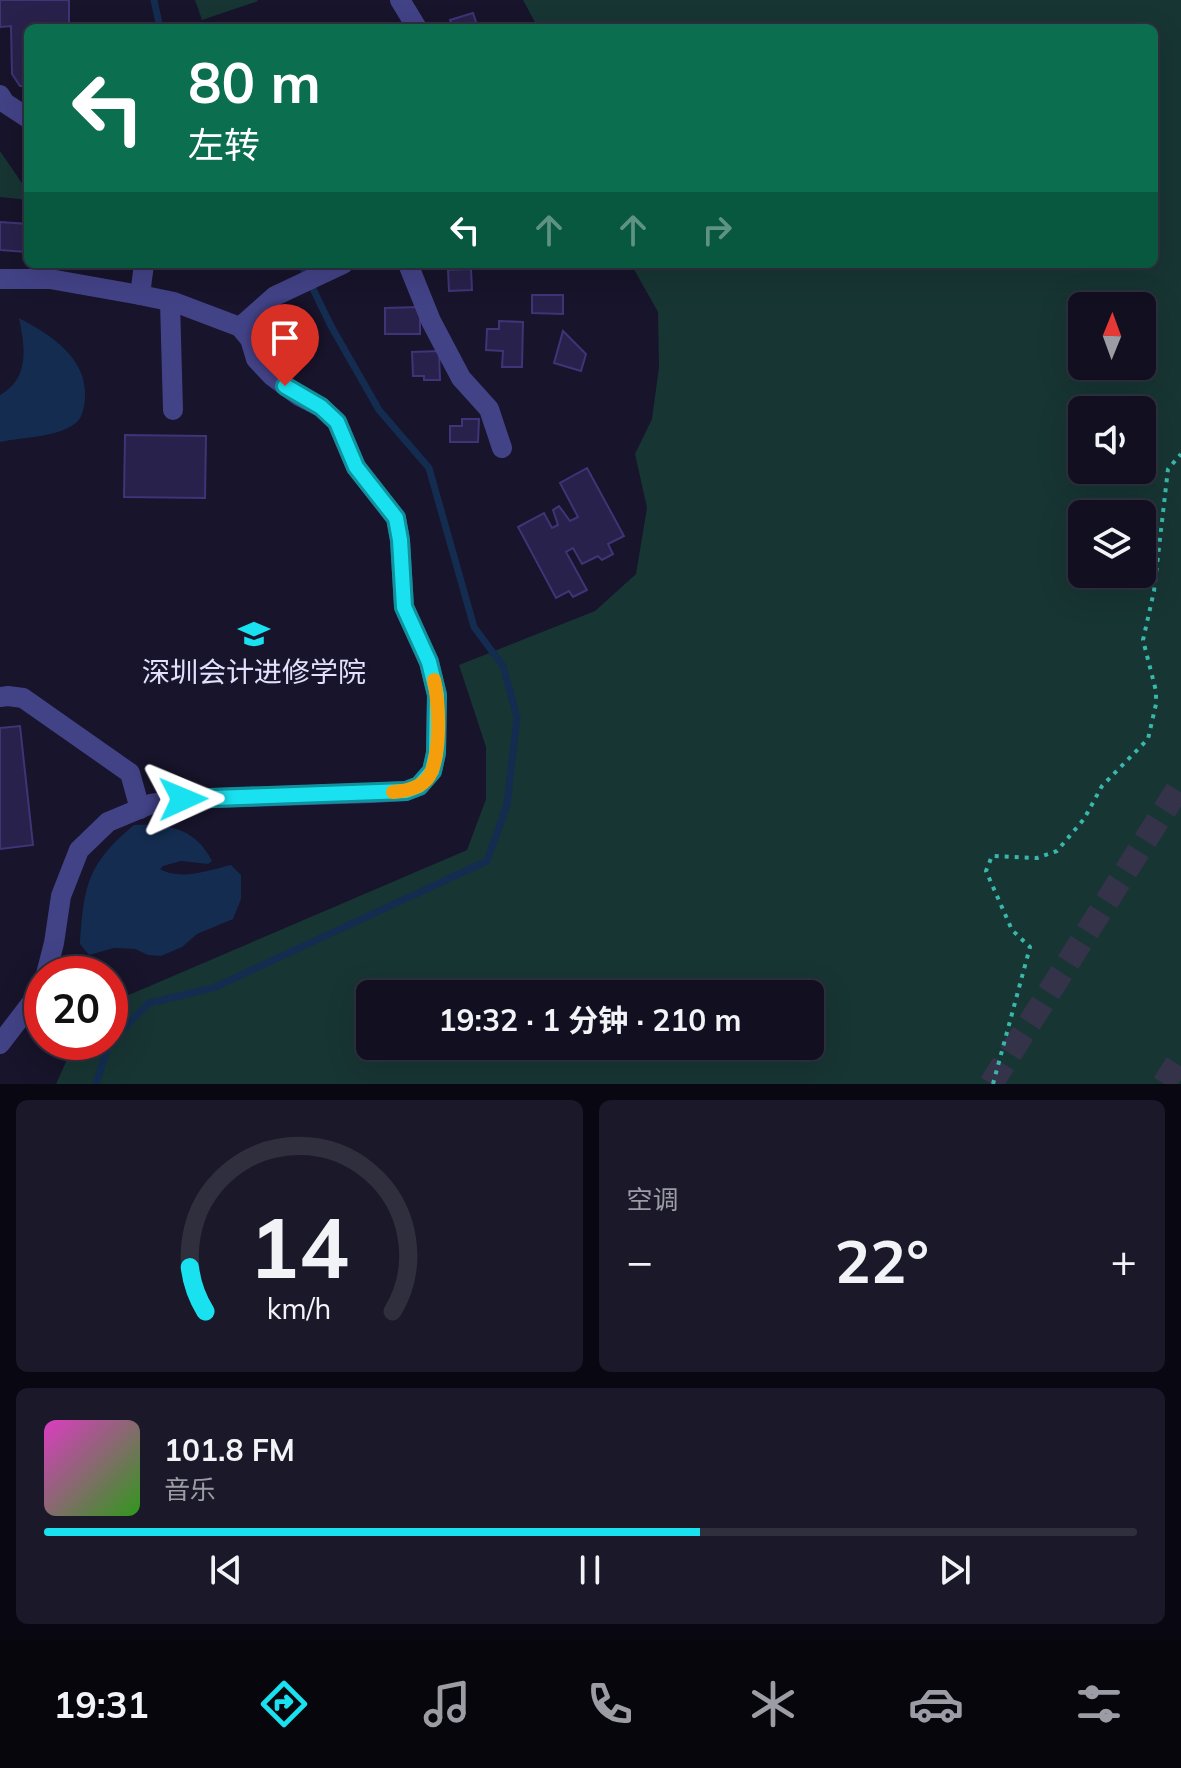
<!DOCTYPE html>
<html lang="zh">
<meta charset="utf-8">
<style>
body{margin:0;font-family:Mulish,"Noto Sans SC",sans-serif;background:#1a1829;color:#f1f3f6;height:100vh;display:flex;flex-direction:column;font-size:30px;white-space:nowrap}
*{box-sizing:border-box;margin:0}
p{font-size:26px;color:#9c9ca5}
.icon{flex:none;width:44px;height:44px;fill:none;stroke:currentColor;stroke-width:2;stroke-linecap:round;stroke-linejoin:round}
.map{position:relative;height:1084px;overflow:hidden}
.sheet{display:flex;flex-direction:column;gap:16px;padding:16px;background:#090812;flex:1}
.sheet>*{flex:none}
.guide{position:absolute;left:24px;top:24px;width:1134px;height:244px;border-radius:12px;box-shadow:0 8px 32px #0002,0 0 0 2px #302f3e;background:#0b6e4f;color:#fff;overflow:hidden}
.needle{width:52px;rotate:1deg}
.tools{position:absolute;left:1068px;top:292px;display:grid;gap:16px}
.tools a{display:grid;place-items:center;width:88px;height:88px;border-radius:12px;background:#110f20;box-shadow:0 8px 32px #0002,0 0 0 2px #302f3e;font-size:40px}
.speed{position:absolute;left:24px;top:956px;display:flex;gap:16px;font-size:40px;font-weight:700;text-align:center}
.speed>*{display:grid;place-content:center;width:104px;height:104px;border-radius:50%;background:#110f20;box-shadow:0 8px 32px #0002,0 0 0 2px #302f3e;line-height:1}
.speed .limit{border:12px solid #d22;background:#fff;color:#111}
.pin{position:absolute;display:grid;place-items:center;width:68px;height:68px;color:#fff;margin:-82px -34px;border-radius:50% 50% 50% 0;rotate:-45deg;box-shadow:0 0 8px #0007}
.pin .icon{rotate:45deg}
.me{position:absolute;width:88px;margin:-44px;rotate:89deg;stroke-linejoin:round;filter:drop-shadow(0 0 6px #0008)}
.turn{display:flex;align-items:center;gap:28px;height:168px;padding:0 32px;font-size:36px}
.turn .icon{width:104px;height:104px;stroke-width:2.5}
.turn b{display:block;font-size:56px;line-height:68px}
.lanes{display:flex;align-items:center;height:76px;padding:0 32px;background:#0003;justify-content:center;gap:40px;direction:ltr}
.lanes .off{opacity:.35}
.big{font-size:60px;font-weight:700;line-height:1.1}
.sheet .card{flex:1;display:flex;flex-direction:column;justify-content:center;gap:12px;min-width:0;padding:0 28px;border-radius:12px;background:#1a1829}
.sheet .dial{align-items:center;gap:0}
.dial svg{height:208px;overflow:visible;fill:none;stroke:#302f3e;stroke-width:7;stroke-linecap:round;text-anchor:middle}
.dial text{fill:#f1f3f6;stroke:none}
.song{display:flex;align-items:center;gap:24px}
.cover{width:96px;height:96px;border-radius:12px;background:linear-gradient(135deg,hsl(310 70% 55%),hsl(110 70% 35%))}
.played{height:8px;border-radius:4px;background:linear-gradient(90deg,#19e1f0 60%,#302f3e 60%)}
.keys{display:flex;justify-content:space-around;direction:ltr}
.heat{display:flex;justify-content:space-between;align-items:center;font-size:44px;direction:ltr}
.sheet .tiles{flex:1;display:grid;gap:16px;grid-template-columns:1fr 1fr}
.card:last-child{grid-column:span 2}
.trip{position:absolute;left:356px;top:980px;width:468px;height:80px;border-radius:12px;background:#110f20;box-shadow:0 8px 32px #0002,0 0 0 2px #302f3e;font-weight:700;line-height:80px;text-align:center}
.menu{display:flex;height:128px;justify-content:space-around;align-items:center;background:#07060d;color:#9c9ca5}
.menu .icon{width:56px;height:56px}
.menu .selected{color:#19e1f0}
.menu b{font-size:36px;color:#f1f3f6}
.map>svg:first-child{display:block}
.green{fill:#173533;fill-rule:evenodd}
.water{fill:#132c50}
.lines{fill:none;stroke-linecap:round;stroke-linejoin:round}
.stream{stroke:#132c50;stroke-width:7}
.building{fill:#28214b;stroke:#3f3476;stroke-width:2}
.highway-tunnel{stroke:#35334a;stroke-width:24;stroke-dasharray:24 12;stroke-linecap:butt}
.path{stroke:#3ab7ac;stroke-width:4;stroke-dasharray:4 6;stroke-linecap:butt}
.minor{stroke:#424287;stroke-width:20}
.route-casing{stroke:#10929c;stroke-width:20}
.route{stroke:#19e1f0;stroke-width:14}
.slow{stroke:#f59e0b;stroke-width:14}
.labels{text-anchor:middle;stroke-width:8;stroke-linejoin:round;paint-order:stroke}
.poi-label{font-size:28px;fill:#e2e0fd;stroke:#17142b}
</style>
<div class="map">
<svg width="1181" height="1084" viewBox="0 0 1181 1084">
<rect width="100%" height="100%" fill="#17142b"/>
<g class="green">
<polygon points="195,0 257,0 258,1 202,20"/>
<path d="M523 0H1181V1084H56L75 1042H110V1003L467 850 486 799V747L459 665 595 611 636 574 647 508 635 454 652 419 659 367 658 312 631 264H1154V28H538ZM1082 306H1142V366H1082ZM1082 410H1142V470H1082ZM1082 514H1142V574H1082ZM370 994H810V1046H370Z"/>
<polygon points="0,151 28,192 28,200 0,197"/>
</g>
<g class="water">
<path d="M19 318C51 335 88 358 85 399 84 409 82 420 73 425 53 438 22 437 0 442V395C30 378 25 348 19 318Z"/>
<path d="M134 825C169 824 195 828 212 861L208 864 181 861 163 866 160 869C181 881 209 870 231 865L241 875V899L233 919 197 934 182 947 161 956 148 955 135 949 114 948 89 955 80 944C84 886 87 864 134 825Z"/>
</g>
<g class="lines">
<g class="stream">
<polyline points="154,0 160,28"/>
<polyline points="96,1084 109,1043 149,1003 213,988 487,861 507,805 517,717 503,666 474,627 429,468 379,410 331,326 301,264"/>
</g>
</g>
<g class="building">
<polygon points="0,0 69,0 69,23 88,23 88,28 28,28 28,86 20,86 12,74 11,26 0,27"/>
<polygon points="473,13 478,28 453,28 450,20"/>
<polygon points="0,222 28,224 26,252 0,250"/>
<polygon points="471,269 472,290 449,291 448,270"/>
<polygon points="532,295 563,295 563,314 532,313"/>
<polygon points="420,307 420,334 385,334 385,308"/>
<polygon points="499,321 523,322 522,367 502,367 503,351 486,350 487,329 499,329"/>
<polygon points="563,331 586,354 581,371 554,363"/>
<polygon points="439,351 440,380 424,380 424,376 413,376 412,352"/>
<polygon points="462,419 479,419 478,442 450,442 450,426 462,426"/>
<polygon points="125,435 206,436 205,498 124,497"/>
<polygon points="587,468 624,536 608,544 613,554 602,560 598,556 582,564 573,548 566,552 587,590 573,597 569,591 556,598 518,527 544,513 552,528 558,525 553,510 559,506 570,521 578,517 560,483"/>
<polygon points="20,726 33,845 0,849 0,728"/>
</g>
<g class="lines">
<g class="highway-tunnel">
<polyline points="991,1084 1181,784"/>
<polyline points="1164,1084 1181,1057"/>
</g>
<polyline class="path" points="993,1084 1030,947 1012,930 986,871 992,856 1037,858 1057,851 1084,819 1102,786 1148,739 1156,704 1156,691 1143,640 1154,591 1168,469 1181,454"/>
<g class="minor">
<polyline points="400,0 417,28"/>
<polyline points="0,95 5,103 28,118"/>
<polyline points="408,264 431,321 461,378 489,409 502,448"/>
<polyline points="0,279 50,279 140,295 174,302 240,327 250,339 256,359 272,376 299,396 321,407 337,422 356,467 396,518 400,540 404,607 429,662 437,695 436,753 432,771 419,786 406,791 372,793 183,799 151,804 108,822 79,850 61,896 54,943 46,974"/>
<polyline points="140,295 144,264"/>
<polyline points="170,302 173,410"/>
<polyline points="240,327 275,296 343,264"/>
<polyline points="0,697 8,696 23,698 130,773 140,809"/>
<polyline points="0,1044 42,989"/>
</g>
</g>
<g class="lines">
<defs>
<polyline id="route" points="183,799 406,791 419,786 432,771 436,753 437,695 429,662 404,607 400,540 396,518 356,467 337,422 321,407 285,386"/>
</defs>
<use href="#route" class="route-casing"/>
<use href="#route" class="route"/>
<path class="slow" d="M393 792C405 791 418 789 427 779 442 761 439 702 434 680"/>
</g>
<defs>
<symbol id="university-bare" viewBox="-9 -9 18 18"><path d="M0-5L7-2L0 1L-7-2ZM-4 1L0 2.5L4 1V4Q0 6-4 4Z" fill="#19e1f0" stroke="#17142b" stroke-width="2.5" paint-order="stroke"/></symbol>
</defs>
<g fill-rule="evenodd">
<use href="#university-bare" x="232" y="612" width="44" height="44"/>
</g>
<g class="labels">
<g class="poi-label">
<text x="254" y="682">深圳会计进修学院</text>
</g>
</g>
</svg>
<div class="tools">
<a><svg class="needle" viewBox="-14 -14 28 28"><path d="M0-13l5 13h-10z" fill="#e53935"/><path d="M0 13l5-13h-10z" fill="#9c9ca5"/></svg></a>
<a><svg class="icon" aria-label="sound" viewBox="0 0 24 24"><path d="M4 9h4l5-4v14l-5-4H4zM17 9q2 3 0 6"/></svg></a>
<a><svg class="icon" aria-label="layers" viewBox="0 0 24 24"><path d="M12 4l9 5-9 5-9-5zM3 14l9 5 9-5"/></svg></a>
</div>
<div class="speed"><div class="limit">20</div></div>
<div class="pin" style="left:285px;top:386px;background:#d93025"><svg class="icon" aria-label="arrive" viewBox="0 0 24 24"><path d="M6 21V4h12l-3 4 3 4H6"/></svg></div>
<svg class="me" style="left:183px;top:799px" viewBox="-20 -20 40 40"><path d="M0-17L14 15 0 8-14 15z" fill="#19e1f0" stroke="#fff" stroke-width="4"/></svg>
<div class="trip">19:32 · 1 分钟 · 210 m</div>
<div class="guide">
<div class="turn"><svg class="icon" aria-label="left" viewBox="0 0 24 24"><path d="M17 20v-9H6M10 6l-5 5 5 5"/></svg><div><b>80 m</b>左转</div></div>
<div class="lanes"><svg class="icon" aria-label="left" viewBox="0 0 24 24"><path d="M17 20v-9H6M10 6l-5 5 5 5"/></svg><svg class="icon off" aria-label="ahead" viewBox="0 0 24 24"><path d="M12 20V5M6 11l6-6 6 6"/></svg><svg class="icon off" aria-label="ahead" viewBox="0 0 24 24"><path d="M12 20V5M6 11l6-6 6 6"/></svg><svg class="icon off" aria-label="right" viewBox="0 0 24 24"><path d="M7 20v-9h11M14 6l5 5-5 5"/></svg></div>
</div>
</div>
<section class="sheet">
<div class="tiles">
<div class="card dial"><svg viewBox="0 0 100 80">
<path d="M14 69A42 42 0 1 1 86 69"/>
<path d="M14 69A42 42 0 0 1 8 52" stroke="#19e1f0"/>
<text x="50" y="56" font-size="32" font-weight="700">14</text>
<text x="50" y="72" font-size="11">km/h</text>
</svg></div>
<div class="card"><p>空调</p>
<div class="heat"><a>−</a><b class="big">22°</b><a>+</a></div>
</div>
<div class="card">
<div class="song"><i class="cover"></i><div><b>101.8 FM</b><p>音乐</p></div></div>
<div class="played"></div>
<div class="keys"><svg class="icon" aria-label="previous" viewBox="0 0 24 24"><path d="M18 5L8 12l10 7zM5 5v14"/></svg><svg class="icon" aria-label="pause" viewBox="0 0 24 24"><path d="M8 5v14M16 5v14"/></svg><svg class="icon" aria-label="next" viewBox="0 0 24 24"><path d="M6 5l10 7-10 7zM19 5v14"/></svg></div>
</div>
</div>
</section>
<nav class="menu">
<b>19:31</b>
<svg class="icon selected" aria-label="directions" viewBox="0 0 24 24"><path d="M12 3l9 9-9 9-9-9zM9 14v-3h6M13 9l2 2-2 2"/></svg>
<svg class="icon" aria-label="music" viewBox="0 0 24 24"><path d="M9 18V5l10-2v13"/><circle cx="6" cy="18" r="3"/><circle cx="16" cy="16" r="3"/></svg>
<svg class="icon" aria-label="phone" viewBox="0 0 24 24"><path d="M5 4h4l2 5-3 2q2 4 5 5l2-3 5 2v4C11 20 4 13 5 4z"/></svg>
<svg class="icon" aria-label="climate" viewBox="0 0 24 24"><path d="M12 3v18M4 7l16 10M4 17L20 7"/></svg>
<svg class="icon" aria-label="car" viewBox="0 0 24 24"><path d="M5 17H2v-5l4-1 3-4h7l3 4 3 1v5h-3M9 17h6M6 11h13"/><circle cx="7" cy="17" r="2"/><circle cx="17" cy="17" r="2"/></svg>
<svg class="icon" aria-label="filters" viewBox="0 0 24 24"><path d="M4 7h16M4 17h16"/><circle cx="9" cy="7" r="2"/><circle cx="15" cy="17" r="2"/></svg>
</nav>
